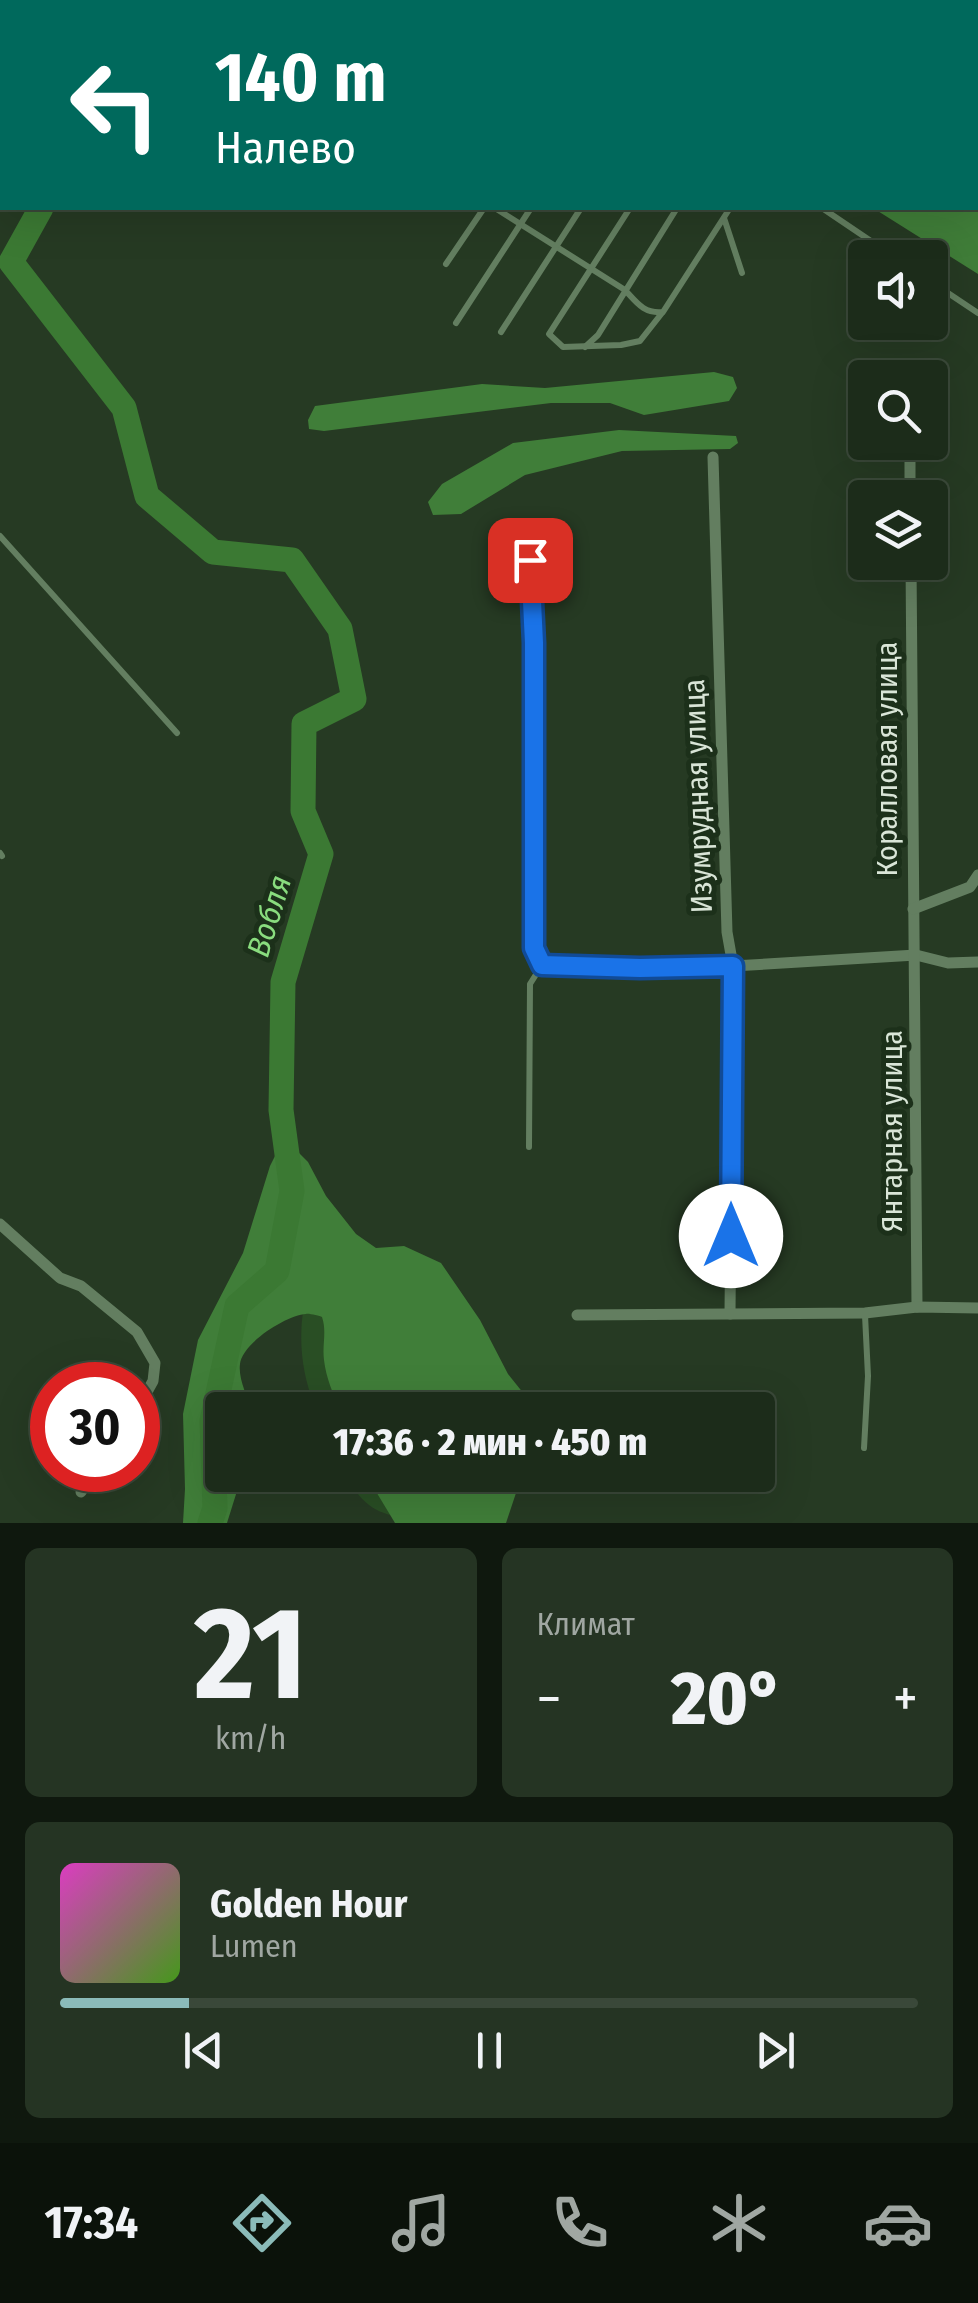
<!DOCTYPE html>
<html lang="ru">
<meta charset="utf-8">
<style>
body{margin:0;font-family:"Fira Sans Condensed",sans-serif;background:#253423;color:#f1f3f6;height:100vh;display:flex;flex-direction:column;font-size:38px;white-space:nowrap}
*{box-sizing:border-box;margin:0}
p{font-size:32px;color:#a0a7a2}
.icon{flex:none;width:55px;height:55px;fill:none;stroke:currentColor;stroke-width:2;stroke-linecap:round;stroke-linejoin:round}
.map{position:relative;height:1523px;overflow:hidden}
.drawer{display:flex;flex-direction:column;gap:25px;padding:25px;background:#0f180e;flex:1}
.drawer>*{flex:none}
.top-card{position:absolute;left:0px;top:0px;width:980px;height:210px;box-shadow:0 10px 40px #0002,0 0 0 2px #3a4839;background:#00695c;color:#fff;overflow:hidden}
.controls{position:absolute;left:848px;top:240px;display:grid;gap:20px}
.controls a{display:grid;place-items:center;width:100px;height:100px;border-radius:10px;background:#1c2c1a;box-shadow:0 10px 40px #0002,0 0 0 2px #3a4839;font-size:50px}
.speed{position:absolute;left:30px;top:1362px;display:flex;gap:20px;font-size:50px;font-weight:700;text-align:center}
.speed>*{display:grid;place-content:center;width:130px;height:130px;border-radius:50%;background:#1c2c1a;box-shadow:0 10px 40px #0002,0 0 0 2px #3a4839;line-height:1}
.speed .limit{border:15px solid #d22;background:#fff;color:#111}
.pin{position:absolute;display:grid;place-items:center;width:85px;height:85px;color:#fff;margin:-42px;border-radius:20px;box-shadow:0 5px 15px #0006}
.me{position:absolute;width:110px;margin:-55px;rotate:0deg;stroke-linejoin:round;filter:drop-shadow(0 0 8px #0008)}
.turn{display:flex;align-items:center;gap:35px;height:210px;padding:0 50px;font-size:45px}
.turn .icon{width:130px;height:130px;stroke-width:2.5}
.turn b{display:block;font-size:70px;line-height:85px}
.big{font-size:75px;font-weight:800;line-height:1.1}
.drawer .card{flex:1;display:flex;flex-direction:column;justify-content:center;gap:15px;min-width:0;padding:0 35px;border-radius:15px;background:#253423}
.drawer .dial{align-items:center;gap:0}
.dial b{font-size:130px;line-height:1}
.song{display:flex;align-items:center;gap:30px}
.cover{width:120px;height:120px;border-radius:15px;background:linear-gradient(135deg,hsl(310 70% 55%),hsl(100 70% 35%))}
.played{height:10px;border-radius:5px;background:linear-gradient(90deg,#8bbbb9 15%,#3a4839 15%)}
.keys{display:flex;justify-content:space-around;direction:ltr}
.heat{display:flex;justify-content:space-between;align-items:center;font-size:55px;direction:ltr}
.drawer .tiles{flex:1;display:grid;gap:25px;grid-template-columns:1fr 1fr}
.card:last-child{grid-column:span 2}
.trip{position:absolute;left:205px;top:1392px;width:570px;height:100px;border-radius:10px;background:#1c2c1a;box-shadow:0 10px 40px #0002,0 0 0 2px #3a4839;font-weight:800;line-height:100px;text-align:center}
.menu{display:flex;height:160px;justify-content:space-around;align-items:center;background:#0b120a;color:#a0a7a2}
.menu .icon{width:70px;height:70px}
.menu .current{color:#8bbbb9}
.menu b{font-size:45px;color:#f1f3f6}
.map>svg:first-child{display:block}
.green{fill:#294e24}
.forest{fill:#407e39}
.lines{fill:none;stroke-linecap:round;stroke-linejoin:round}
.river{stroke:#3b7933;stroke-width:25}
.lane{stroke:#637e60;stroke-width:6}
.street{stroke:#637e60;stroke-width:11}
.rail-casing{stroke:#a2b09f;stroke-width:8}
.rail{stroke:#1c301a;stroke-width:4;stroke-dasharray:11;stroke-linecap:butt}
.route-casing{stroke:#114b97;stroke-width:25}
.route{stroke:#1a73e8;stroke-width:18}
.labels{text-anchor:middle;stroke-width:10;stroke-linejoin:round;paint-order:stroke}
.street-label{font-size:30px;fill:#d9e5d7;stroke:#1c301a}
.water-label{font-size:32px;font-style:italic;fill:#89dc7e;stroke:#1c301a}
</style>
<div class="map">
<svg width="978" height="1523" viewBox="0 0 978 1523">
<rect width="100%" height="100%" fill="#263a23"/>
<g class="green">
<path d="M310 1284 428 1410H317C299 1373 296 1322 310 1284Z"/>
<path d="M343 1475H412L413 1520C371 1512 369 1509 343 1475Z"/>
</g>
<g class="forest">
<polygon points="546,0 802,0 805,2 550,2"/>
<polygon points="978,119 978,274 873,208 978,208"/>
<polygon points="714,372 733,377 737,388 729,401 644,415 610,403 551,403 324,431 309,429 308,420 315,406 482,384 545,388"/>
<polygon points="619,430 736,436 738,443 730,449 622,451 525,475 461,514 433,515 428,502 442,484 513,443"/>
<path d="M287 1141 308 1162 326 1196 356 1234 376 1248 404 1246 441 1263 480 1320 508 1374 524 1394 528 1410H340C333 1393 326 1378 324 1360 322 1344 327 1332 322 1317 320 1316 308 1313 306 1314 287 1315 242 1343 240 1364 238 1380 248 1395 250 1410H222V1475H242L227 1523H183L185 1489 183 1414 198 1340 243 1253 270 1166 280 1146Z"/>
<polygon points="366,1475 522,1475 506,1523 395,1523"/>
</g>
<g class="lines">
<g class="river">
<polyline points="46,0 47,2"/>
<polyline points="41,208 11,262 124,408 147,496 213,552 292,560 340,629 354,699 304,724 303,811 321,854 283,982 281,1110 292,1191 277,1271 237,1306 212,1421 215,1508 210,1523"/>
</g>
<g class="lane">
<polyline points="513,0 517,2"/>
<polyline points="311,2 313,0"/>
<polyline points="362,2 364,0"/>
<polyline points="417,2 419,0"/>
<polyline points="470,2 471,0"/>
<path d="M495 208 625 290C637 303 644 314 663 312L730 208"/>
<polyline points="630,208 549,334 563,347 621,345 640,341 662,313"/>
<polyline points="822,208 896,258"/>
<polyline points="724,218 742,273"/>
<polyline points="446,264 484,208"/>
<polyline points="930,281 978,313"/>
<polyline points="456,323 531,208"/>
<polyline points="501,332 581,208"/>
<polyline points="585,347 598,335 677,208"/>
<polyline points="0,536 177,733"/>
<polyline points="0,853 2,856"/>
<polyline points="529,1147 530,984 542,965"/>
<polyline points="864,1448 868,1376 865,1315"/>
</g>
<g class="street">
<polyline points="910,442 910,498"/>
<polyline points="713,457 727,932 733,966 730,1314"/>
<polyline points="530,560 534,643 534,948 542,965 640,968 733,966 916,955 948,963 978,962"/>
<polyline points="911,562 917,1307"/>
<polyline points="913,909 970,887 978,875"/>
<polyline points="0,1224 60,1278 81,1286 137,1332 155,1363 153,1381 138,1408"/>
<polyline points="577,1315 865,1313 917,1307 978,1308"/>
<polyline points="81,1492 96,1470"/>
</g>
<defs>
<polyline id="rail" points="866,0 870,2"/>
</defs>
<use href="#rail" class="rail-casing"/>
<use href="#rail" class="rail"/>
</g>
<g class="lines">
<defs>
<polyline id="route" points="530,560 534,643 534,948 542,965 640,968 733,966 731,1236"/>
</defs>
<use href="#route" class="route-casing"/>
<use href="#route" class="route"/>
</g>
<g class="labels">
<g class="street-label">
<text transform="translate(887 759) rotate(-90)" y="10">Коралловая улица</text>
<text transform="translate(698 796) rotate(-92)" y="10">Изумрудная улица</text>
<text transform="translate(892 1131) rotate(-90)" y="10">Янтарная улица</text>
</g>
<g class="water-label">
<text transform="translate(269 916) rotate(-73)" y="11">Вобля</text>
</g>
</g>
</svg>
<div class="controls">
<a><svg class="icon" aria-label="sound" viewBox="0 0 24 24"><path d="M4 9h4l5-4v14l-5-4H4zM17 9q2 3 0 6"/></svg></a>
<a><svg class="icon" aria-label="search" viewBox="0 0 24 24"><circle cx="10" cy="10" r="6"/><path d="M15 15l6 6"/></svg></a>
<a><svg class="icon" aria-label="layers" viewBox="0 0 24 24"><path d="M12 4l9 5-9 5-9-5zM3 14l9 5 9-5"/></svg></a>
</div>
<div class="speed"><div class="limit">30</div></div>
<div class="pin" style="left:530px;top:560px;background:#d93025"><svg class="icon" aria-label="arrive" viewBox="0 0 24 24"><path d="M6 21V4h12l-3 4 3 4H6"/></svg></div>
<svg class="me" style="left:731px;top:1236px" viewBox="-20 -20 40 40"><circle r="19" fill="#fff"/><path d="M0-13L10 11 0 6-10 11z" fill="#1a73e8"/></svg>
<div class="trip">17:36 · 2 мин · 450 m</div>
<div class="top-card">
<div class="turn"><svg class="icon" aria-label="left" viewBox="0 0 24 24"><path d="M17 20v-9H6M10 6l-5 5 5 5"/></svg><div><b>140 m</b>Налево</div></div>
</div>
</div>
<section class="drawer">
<div class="tiles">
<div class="card dial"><b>21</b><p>km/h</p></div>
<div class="card"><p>Климат</p>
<div class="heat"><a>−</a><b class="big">20°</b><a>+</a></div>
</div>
<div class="card">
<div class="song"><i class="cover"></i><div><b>Golden Hour</b><p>Lumen</p></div></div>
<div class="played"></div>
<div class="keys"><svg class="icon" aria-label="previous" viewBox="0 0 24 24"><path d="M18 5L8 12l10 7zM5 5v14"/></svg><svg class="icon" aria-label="pause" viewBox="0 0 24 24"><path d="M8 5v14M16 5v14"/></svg><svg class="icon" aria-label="next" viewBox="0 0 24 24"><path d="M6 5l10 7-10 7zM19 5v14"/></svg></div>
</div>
</div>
</section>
<nav class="menu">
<b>17:34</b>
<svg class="icon current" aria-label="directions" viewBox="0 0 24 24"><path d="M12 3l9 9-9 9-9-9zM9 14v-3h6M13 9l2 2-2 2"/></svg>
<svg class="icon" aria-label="music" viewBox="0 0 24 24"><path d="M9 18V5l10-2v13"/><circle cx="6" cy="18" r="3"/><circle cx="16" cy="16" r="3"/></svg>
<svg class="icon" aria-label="phone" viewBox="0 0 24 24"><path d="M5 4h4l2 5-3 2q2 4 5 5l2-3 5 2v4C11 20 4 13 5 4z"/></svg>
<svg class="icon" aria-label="climate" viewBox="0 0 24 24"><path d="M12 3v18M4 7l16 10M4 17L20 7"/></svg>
<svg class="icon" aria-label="car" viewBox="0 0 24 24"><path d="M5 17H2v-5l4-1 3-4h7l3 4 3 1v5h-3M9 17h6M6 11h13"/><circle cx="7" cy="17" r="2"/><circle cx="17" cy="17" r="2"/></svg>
</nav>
